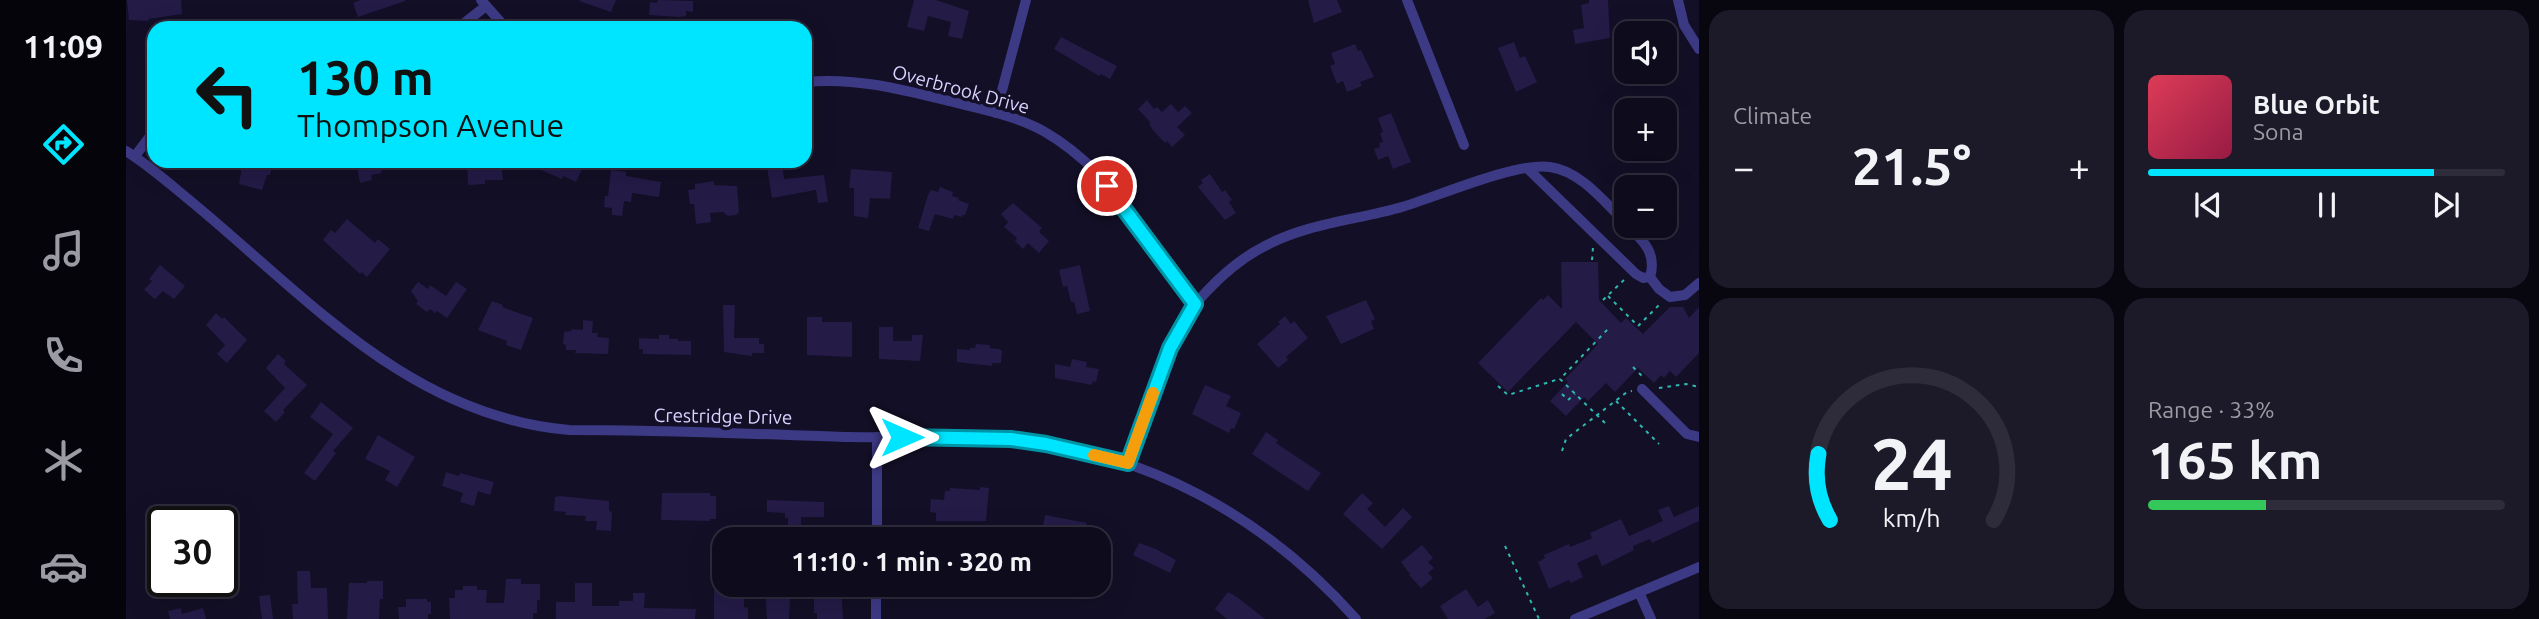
<!DOCTYPE html>
<meta charset="utf-8">
<style>
body{margin:0;font-family:Ubuntu,sans-serif;background:#1c1929;color:#f1f3f6;height:100vh;display:flex;flex-direction:column;font-size:26px;white-space:nowrap}
*{box-sizing:border-box;margin:0}
p{font-size:23px;color:#9b9ba3}
.icon{flex:none;width:38px;height:38px;fill:none;stroke:currentColor;stroke-width:2;stroke-linecap:round;stroke-linejoin:round}
.map{position:relative;flex:1;overflow:hidden}
.drawer{display:flex;flex-direction:column;gap:10px;padding:10px;background:#08060f;width:840px}
.drawer>*{flex:none}
.guide{position:absolute;left:21px;top:21px;width:665px;height:147px;border-radius:21px;box-shadow:0 7px 28px #0002,0 0 0 2px #2e2b3b;background:#00e5ff;color:#111;overflow:hidden}
.controls{position:absolute;left:1488px;top:21px;display:grid;gap:14px}
.controls a{display:grid;place-items:center;width:63px;height:63px;border-radius:14px;background:#0e0b1c;box-shadow:0 7px 28px #0002,0 0 0 2px #2e2b3b;font-size:35px}
.speed{position:absolute;left:21px;top:506px;display:flex;gap:14px;font-size:35px;font-weight:700;text-align:center}
.speed>*{display:grid;place-content:center;width:91px;height:91px;border-radius:50%;background:#0e0b1c;box-shadow:0 7px 28px #0002,0 0 0 2px #2e2b3b;line-height:1}
.speed .limit{border:4px solid #111;border-radius:10px;background:#fff;color:#111}
.pin{position:absolute;display:grid;place-items:center;width:60px;height:60px;color:#fff;margin:-30px;border:4px solid #fff;border-radius:50%;box-shadow:0 2px 7px #0007}
.me{position:absolute;width:77px;margin:-38px;rotate:90deg;stroke-linejoin:round;filter:drop-shadow(0 0 5px #0008)}
.turn{display:flex;align-items:center;gap:24px;height:147px;padding:0 35px;font-size:32px}
.turn .icon{width:91px;height:91px;stroke-width:2.5}
.turn b{display:block;font-size:49px;line-height:60px}
.big{font-size:52px;font-weight:700;line-height:1.1}
.drawer .tile{flex:1;display:flex;flex-direction:column;justify-content:center;gap:10px;min-width:0;padding:0 24px;border-radius:21px;background:#1c1929}
.drawer .dial{align-items:center;gap:0}
.dial svg{height:182px;overflow:visible;fill:none;stroke:#2e2b3b;stroke-width:7;stroke-linecap:round;text-anchor:middle}
.dial text{fill:#f1f3f6;stroke:none}
.song{display:flex;align-items:center;gap:21px}
.cover{width:84px;height:84px;border-radius:10px;background:linear-gradient(135deg,hsl(350 70% 55%),hsl(340 70% 35%))}
.played{height:7px;border-radius:4px;background:linear-gradient(90deg,#00e5ff 80%,#2e2b3b 80%)}
.keys{display:flex;justify-content:space-around;direction:ltr}
.heat{display:flex;justify-content:space-between;align-items:center;font-size:38px;direction:ltr}
.charge{height:10px;border-radius:5px;background:linear-gradient(90deg,#34c759 33%,#2e2b3b 0)}
.drawer .tiles{flex:1;display:grid;gap:10px;grid-template-columns:repeat(2,1fr)}
.trip{position:absolute;left:586px;top:527px;width:399px;height:70px;border-radius:21px;background:#0e0b1c;box-shadow:0 7px 28px #0002,0 0 0 2px #2e2b3b;font-weight:700;line-height:70px;text-align:center}
main{display:flex;flex:1;min-height:0}
.tab-bar{display:flex;flex-direction:column;width:126px;justify-content:space-around;align-items:center;background:#06040b;color:#9b9ba3}
.tab-bar .icon{width:49px;height:49px}
.tab-bar .current{color:#00e5ff}
.tab-bar b{font-size:32px;color:#f1f3f6}
.map>svg:first-child{display:block}
.building{fill:#241b47}
.lines{fill:none;stroke-linecap:round;stroke-linejoin:round}
.path{stroke:#2fb8b0;stroke-width:2;stroke-dasharray:3.5 5;stroke-linecap:butt}
.minor{stroke:#3d3a85;stroke-width:10}
.route-casing{stroke:#0095a6;stroke-width:18}
.route{stroke:#00e5ff;stroke-width:12}
.slow{stroke:#f59e0b;stroke-width:12}
.labels{text-anchor:middle;stroke-width:7;stroke-linejoin:round;paint-order:stroke}
.street-label{font-size:19px;fill:#d9d4ff;stroke:#130f26}
</style>
<main>
<nav class="tab-bar">
<b>11:09</b>
<svg class="icon current" aria-label="directions" viewBox="0 0 24 24"><path d="M12 3l9 9-9 9-9-9zM9 14v-3h6M13 9l2 2-2 2"/></svg>
<svg class="icon" aria-label="music" viewBox="0 0 24 24"><path d="M9 18V5l10-2v13"/><circle cx="6" cy="18" r="3"/><circle cx="16" cy="16" r="3"/></svg>
<svg class="icon" aria-label="phone" viewBox="0 0 24 24"><path d="M5 4h4l2 5-3 2q2 4 5 5l2-3 5 2v4C11 20 4 13 5 4z"/></svg>
<svg class="icon" aria-label="climate" viewBox="0 0 24 24"><path d="M12 3v18M4 7l16 10M4 17L20 7"/></svg>
<svg class="icon" aria-label="car" viewBox="0 0 24 24"><path d="M5 17H2v-5l4-1 3-4h7l3 4 3 1v5h-3M9 17h6M6 11h13"/><circle cx="7" cy="17" r="2"/><circle cx="17" cy="17" r="2"/></svg>
</nav>
<div class="map">
<svg width="1573" height="619" viewBox="0 0 1573 619">
<rect width="100%" height="100%" fill="#130f26"/>
<g class="building">
<polygon points="1,0 55,0 56,14 22,19 23,21 3,20"/>
<polygon points="234,0 279,0 279,1 232,17 227,3"/>
<polygon points="455,0 490,0 485,12 453,1"/>
<polygon points="532,0 567,1 567,12 560,11 560,16 553,17 523,15 524,2 531,3"/>
<polygon points="788,0 810,0 843,11 836,39 822,36 825,22 802,16 798,31 781,27"/>
<polygon points="1182,0 1211,0 1216,12 1188,23"/>
<polygon points="1463,0 1482,0 1484,38 1449,44 1447,30 1458,28 1455,5 1463,3"/>
<polygon points="935,37 991,66 984,79 975,74 973,76 928,49"/>
<polygon points="1388,42 1394,58 1399,56 1411,82 1390,92 1372,48"/>
<polygon points="1229,44 1232,51 1235,50 1248,77 1234,82 1236,86 1221,92 1217,81 1211,84 1204,66 1209,64 1205,53"/>
<polygon points="1021,100 1028,109 1031,107 1036,112 1045,104 1052,112 1059,106 1066,113 1051,127 1059,135 1046,147 1041,141 1039,143 1027,130 1023,124 1025,123 1012,109"/>
<polygon points="1265,113 1285,162 1267,169 1262,156 1252,160 1248,149 1254,147 1253,143 1257,142 1254,133 1257,132 1252,118"/>
<polygon points="117,161 147,161 144,175 141,175 136,190 113,184"/>
<polygon points="230,161 254,161 256,173 245,175 246,180 234,183"/>
<polygon points="341,161 358,161 358,169 376,168 377,180 359,180 359,184 342,185"/>
<polygon points="394,161 444,161 443,164 456,169 450,182 437,176 436,179"/>
<polygon points="640,161 656,161 658,179 698,175 702,202 692,203 690,190 646,198"/>
<polygon points="725,169 766,172 764,199 744,198 742,218 728,216 728,188 723,188"/>
<polygon points="485,170 500,172 500,176 535,182 533,197 506,193 505,202 498,201 496,216 486,215 486,208 478,207 479,196 482,196"/>
<polygon points="1084,174 1096,192 1099,190 1106,200 1103,202 1110,213 1099,220 1072,187 1077,183 1075,180"/>
<polygon points="588,181 588,185 611,186 613,212 610,215 602,216 597,212 584,213 585,222 570,224 568,204 564,204 562,190 569,189 569,184"/>
<polygon points="814,187 827,192 826,196 833,198 832,200 843,204 839,215 837,215 836,217 828,215 827,219 809,214 803,231 792,228 802,195 805,190 812,192"/>
<polygon points="887,203 916,228 913,232 923,241 913,253 902,243 897,249 889,241 891,238 878,227 882,222 875,214"/>
<polygon points="221,219 249,243 252,239 264,249 241,277 236,272 234,274 197,240 205,230 209,233"/>
<polygon points="1435,262 1472,262 1473,300 1495,323 1500,318 1517,334 1544,307 1557,307 1563,318 1573,307 1573,353 1550,377 1544,371 1538,378 1535,375 1528,383 1512,368 1489,392 1480,383 1462,401 1458,397 1440,416 1424,401 1442,382 1439,379 1472,344 1450,322 1382,392 1352,363 1415,298 1417,300 1422,295 1436,309"/>
<polygon points="34,265 59,286 48,299 37,291 29,299 18,290 26,281 23,279"/>
<polygon points="954,265 964,311 951,314 948,302 945,302 941,286 937,287 933,270"/>
<polygon points="292,282 302,289 304,285 320,296 330,282 341,289 321,318 311,311 309,313 304,309 301,312 290,304 292,301 285,291"/>
<polygon points="1240,300 1249,319 1245,321 1248,329 1215,344 1200,316"/>
<polygon points="366,301 377,305 376,307 407,318 395,350 380,345 381,341 352,330"/>
<polygon points="597,305 609,305 608,338 633,338 633,344 638,344 638,353 626,353 626,356 598,352"/>
<polygon points="90,313 96,319 98,317 121,340 101,363 91,354 99,345 80,325"/>
<polygon points="1159,316 1165,324 1168,321 1182,338 1160,357 1162,360 1152,368 1131,344 1154,324 1152,322"/>
<polygon points="681,317 696,317 696,322 726,322 726,357 681,355"/>
<polygon points="457,320 467,321 466,333 472,333 471,337 483,338 482,354 449,353 450,350 440,350 440,345 437,344 438,332 445,331 446,329 457,330"/>
<polygon points="753,327 767,327 767,341 786,341 786,335 797,335 794,361 753,359"/>
<polygon points="533,335 543,335 543,339 552,339 552,341 565,341 565,355 517,354 517,349 513,349 513,338 533,339"/>
<polygon points="850,344 864,345 864,348 873,349 876,351 875,363 866,363 866,366 831,362 831,349 844,350 844,348 849,348"/>
<polygon points="152,354 160,361 158,364 181,385 157,410 159,412 150,422 138,411 159,388 140,368"/>
<polygon points="946,359 961,362 960,367 973,369 970,382 967,381 966,385 929,378 929,364 944,367"/>
<polygon points="1079,385 1105,396 1100,406 1115,413 1108,429 1105,428 1103,433 1066,414"/>
<polygon points="195,402 227,428 207,451 210,453 189,481 178,473 207,434 184,417"/>
<polygon points="1140,432 1152,440 1150,443 1195,473 1182,491 1126,454"/>
<polygon points="252,435 289,457 271,487 259,480 264,471 239,459"/>
<polygon points="320,472 333,476 334,473 368,482 364,495 352,491 348,506 334,502 337,493 316,486"/>
<polygon points="854,487 863,488 860,521 810,521 810,513 804,512 805,499 818,500 819,491 824,491 824,488 854,490"/>
<polygon points="536,493 584,493 584,496 590,496 590,519 584,519 584,521 535,520"/>
<polygon points="1236,493 1247,503 1241,509 1259,527 1277,508 1286,517 1256,549 1217,514"/>
<polygon points="434,496 483,501 483,511 486,512 485,531 470,530 471,521 459,521 460,516 439,515 440,512 428,511 429,497"/>
<polygon points="641,500 698,502 698,517 675,517 675,527 662,527 662,518 659,518 659,513 641,512"/>
<polygon points="1543,506 1548,517 1573,506 1573,521 1526,543 1524,539 1507,546 1508,550 1476,566 1471,554 1451,563 1457,577 1445,583 1443,580 1423,589 1412,562 1419,558 1418,555 1443,544 1444,547 1466,538 1464,533 1495,519 1503,536 1537,521 1532,510"/>
<polygon points="919,515 961,523 960,525 972,528 970,539 931,539 932,533 916,530"/>
<polygon points="1013,543 1030,549 1050,560 1044,573 1007,555"/>
<polygon points="1296,545 1307,558 1302,562 1308,568 1302,573 1307,578 1295,588 1283,575 1284,574 1275,562"/>
<polygon points="171,571 184,571 185,588 201,588 202,619 167,619 166,604 172,604"/>
<polygon points="380,579 395,579 395,584 414,584 414,600 411,600 411,613 407,613 407,619 324,619 323,598 329,598 329,590 337,590 337,586 351,586 351,590 361,590 360,603 378,603"/>
<polygon points="241,581 257,581 257,599 254,599 253,619 221,619 223,583 241,583"/>
<polygon points="449,583 466,583 466,606 493,606 493,601 507,601 507,593 519,593 518,608 570,609 569,619 430,619 430,602 449,602"/>
<polygon points="604,584 618,584 618,607 622,608 622,619 588,619 588,590 604,590"/>
<polygon points="639,584 671,584 671,598 664,598 663,619 641,619"/>
<polygon points="692,584 715,584 717,619 691,619 691,613 688,613 688,593 692,593"/>
<polygon points="1340,589 1352,607 1362,600 1369,613 1359,619 1322,619 1314,606"/>
<polygon points="1102,592 1111,597 1139,619 1101,619 1089,609"/>
<polygon points="144,595 147,619 136,619 133,596"/>
<polygon points="280,599 301,599 301,602 305,602 305,614 302,614 302,619 273,619 272,607 280,607"/>
<polygon points="55,608 56,614 77,608 80,619 44,619 42,611"/>
</g>
<g class="lines">
<g class="path">
<polyline points="1466,260 1467,247"/>
<polyline points="1482,296 1512,326 1535,303"/>
<polyline points="1477,300 1499,279"/>
<polyline points="1507,367 1516,376"/>
<polyline points="1372,386 1382,395 1433,379"/>
<polyline points="1533,388 1560,384 1573,387"/>
<polyline points="1436,394 1442,400 1449,394"/>
<polyline points="1490,401 1533,444"/>
<polyline points="1479,423 1434,379 1482,329"/>
<polyline points="1436,451 1440,439 1501,392 1506,391"/>
<polyline points="1379,546 1413,619"/>
</g>
<g class="minor">
<polyline points="355,0 380,28"/>
<polyline points="1281,0 1338,145"/>
<polyline points="1552,0 1558,25 1573,49"/>
<polyline points="332,28 360,6"/>
<path d="M679 82C731 77 778 90 827 102 858 110 891 116 919 132 938 143 955 157 970 172L1069 304"/>
<polyline points="870,113 900,0"/>
<path d="M0 151C24 166 45 185 67 203 183 299 284 416 443 430 536 430 630 434 723 437 776 438 829 435 882 439 1020 450 1139 517 1230 619"/>
<polyline points="9,156 28,131"/>
<polyline points="1401,168 1510,274 1517,278 1524,277"/>
<path d="M1502 226C1518 241 1531 254 1524 277"/>
<polyline points="1524,277 1533,289 1544,297 1559,295 1573,283"/>
<polyline points="1516,389 1561,434 1573,437"/>
<path d="M1002 463C1023 406 1037 336 1081 291 1098 273 1117 257 1139 246 1182 223 1231 220 1276 207 1313 196 1390 162 1424 167 1455 171 1479 203 1500 223"/>
<polyline points="751,539 751,437"/>
<polyline points="1513,592 1525,619"/>
<polyline points="750,619 750,584"/>
<polyline points="1449,619 1573,567"/>
</g>
</g>
<g class="lines">
<defs>
<polyline id="route" points="776,437 885,439 920,444 1002,463 1044,348 1069,304 981,186"/>
</defs>
<use href="#route" class="route-casing"/>
<use href="#route" class="route"/>
<polyline class="slow" points="968,455 1002,463 1027,393"/>
</g>
<g class="labels">
<g class="street-label">
<text transform="translate(835 89) rotate(15)" y="7">Overbrook Drive</text>
<text transform="translate(597 416) rotate(1)" y="7">Crestridge Drive</text>
</g>
</g>
</svg>
<div class="controls">
<a><svg class="icon" aria-label="sound" viewBox="0 0 24 24"><path d="M4 9h4l5-4v14l-5-4H4zM17 9q2 3 0 6"/></svg></a>
<a>+</a>
<a>−</a>
</div>
<div class="speed"><div class="limit">30</div></div>
<div class="pin" style="left:981px;top:186px;background:#d93025"><svg class="icon" aria-label="arrive" viewBox="0 0 24 24"><path d="M6 21V4h12l-3 4 3 4H6"/></svg></div>
<svg class="me" style="left:776px;top:437px" viewBox="-20 -20 40 40"><path d="M0-17L14 15 0 8-14 15z" fill="#00e5ff" stroke="#fff" stroke-width="4"/></svg>
<div class="trip">11:10 · 1 min · 320 m</div>
<div class="guide">
<div class="turn"><svg class="icon" aria-label="left" viewBox="0 0 24 24"><path d="M17 20v-9H6M10 6l-5 5 5 5"/></svg><div><b>130 m</b>Thompson Avenue</div></div>
</div>
</div>
<section class="drawer">
<div class="tiles">
<div class="tile"><p>Climate</p>
<div class="heat"><a>−</a><b class="big">21.5°</b><a>+</a></div>
</div>
<div class="tile">
<div class="song"><i class="cover"></i><div><b>Blue Orbit</b><p>Sona</p></div></div>
<div class="played"></div>
<div class="keys"><svg class="icon" aria-label="previous" viewBox="0 0 24 24"><path d="M18 5L8 12l10 7zM5 5v14"/></svg><svg class="icon" aria-label="pause" viewBox="0 0 24 24"><path d="M8 5v14M16 5v14"/></svg><svg class="icon" aria-label="next" viewBox="0 0 24 24"><path d="M6 5l10 7-10 7zM19 5v14"/></svg></div>
</div>
<div class="tile dial"><svg viewBox="0 0 100 80">
<path d="M14 69A42 42 0 1 1 86 69"/>
<path d="M14 69A42 42 0 0 1 9 40" stroke="#00e5ff"/>
<text x="50" y="56" font-size="32" font-weight="700">24</text>
<text x="50" y="72" font-size="11">km/h</text>
</svg></div>
<div class="tile"><p>Range · 33%</p><b class="big">165 km</b><div class="charge"></div></div>
</div>
</section>
</main>
